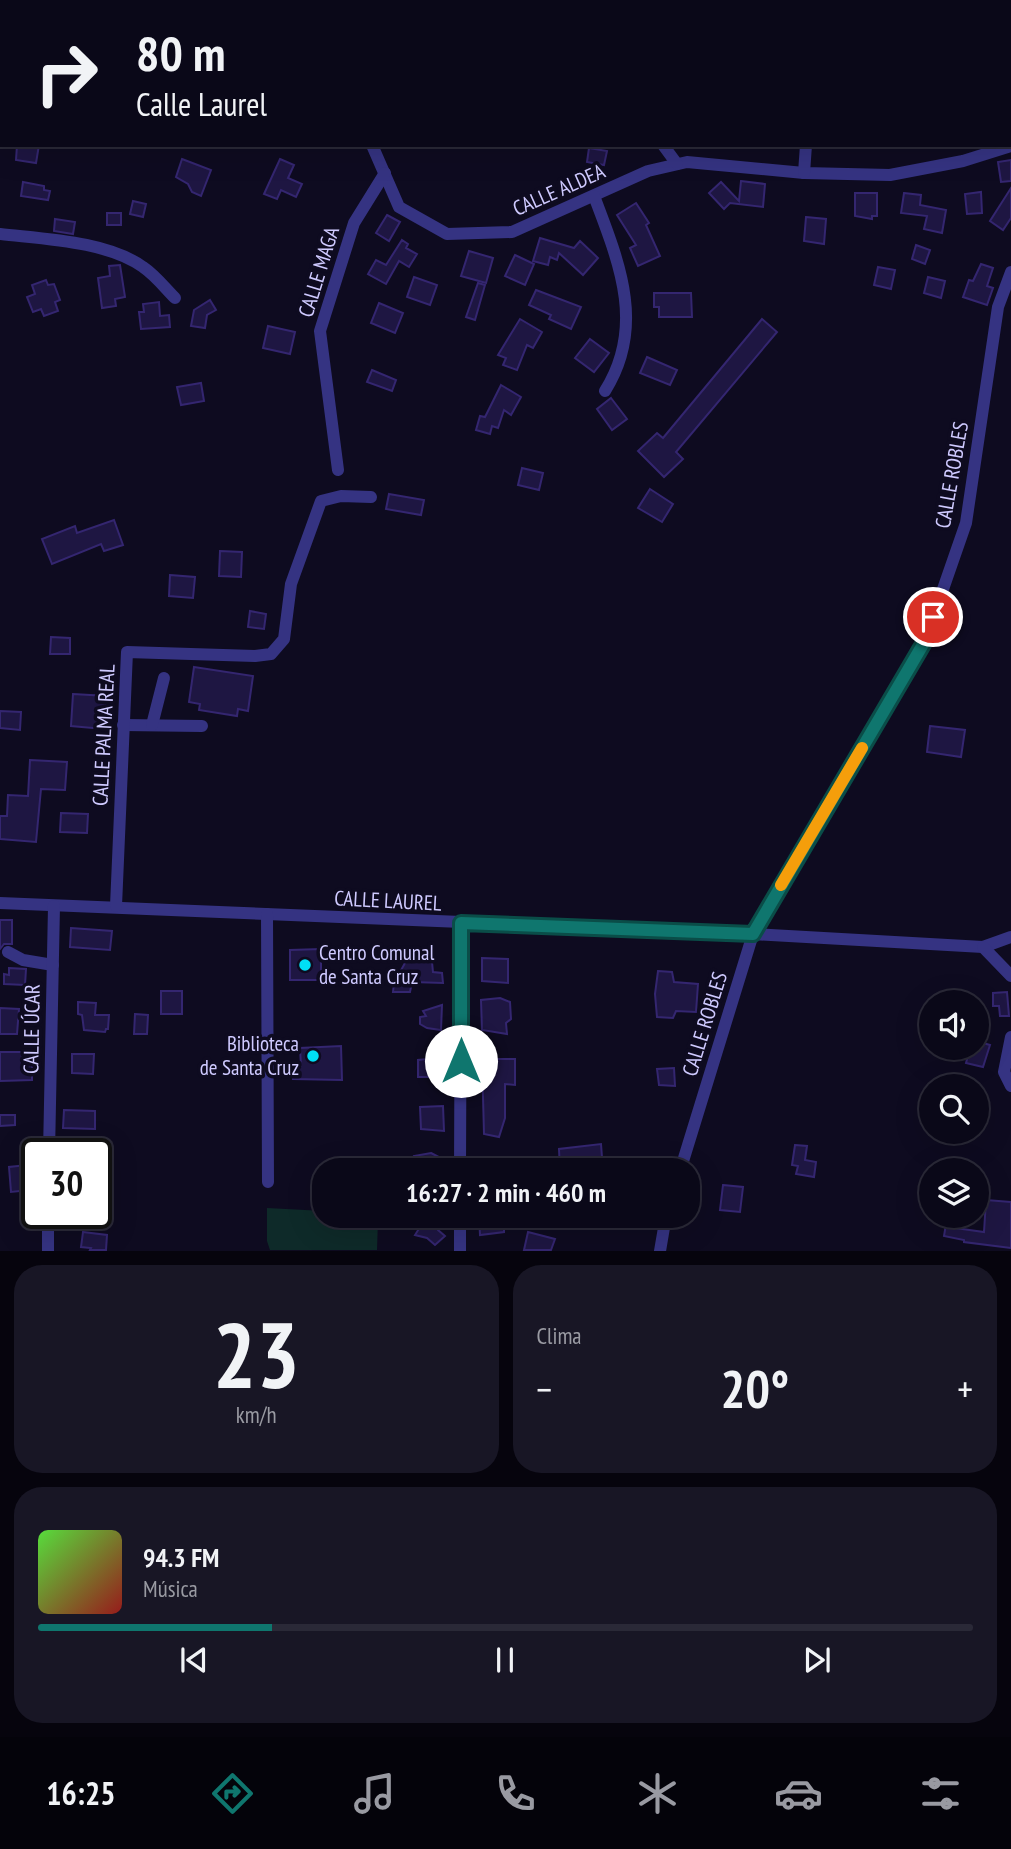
<!DOCTYPE html>
<html lang="es">
<meta charset="utf-8">
<style>
body{margin:0;font-family:"PT Sans Narrow",sans-serif;background:#181625;color:#f1f3f6;height:100vh;display:flex;flex-direction:column;font-size:26px;white-space:nowrap}
*{box-sizing:border-box;margin:0}
p{font-size:23px;color:#999aa2}
.icon{flex:none;width:38px;height:38px;fill:none;stroke:currentColor;stroke-width:2;stroke-linecap:round;stroke-linejoin:round}
.map{position:relative;height:1251px;overflow:hidden}
.drawer{display:flex;flex-direction:column;gap:14px;padding:14px;background:#06040d;flex:1}
.drawer>*{flex:none}
.hud{position:absolute;left:0px;top:0px;width:1012px;height:147px;box-shadow:0 7px 28px #0002,0 0 0 2px #2a2937;background:#0a0818;color:#f1f3f6;overflow:hidden}
.tools{position:absolute;left:919px;top:990px;display:grid;gap:14px}
.tools a{display:grid;place-items:center;width:70px;height:70px;border-radius:50%;background:#0a0818;box-shadow:0 7px 28px #0002,0 0 0 2px #2a2937;font-size:35px}
.speed{position:absolute;left:21px;top:1138px;display:flex;gap:14px;font-size:35px;font-weight:700;text-align:center}
.speed>*{display:grid;place-content:center;width:91px;height:91px;border-radius:50%;background:#0a0818;box-shadow:0 7px 28px #0002,0 0 0 2px #2a2937;line-height:1}
.speed .limit{border:4px solid #111;border-radius:10px;background:#fff;color:#111}
.pin{position:absolute;display:grid;place-items:center;width:60px;height:60px;color:#fff;margin:-30px;border:4px solid #fff;border-radius:50%;box-shadow:0 2px 7px #0007}
.me{position:absolute;width:77px;margin:-38px;rotate:0deg;stroke-linejoin:round;filter:drop-shadow(0 0 5px #0008)}
.turn{display:flex;align-items:center;gap:24px;height:147px;padding:0 21px;font-size:32px}
.turn .icon{width:91px;height:91px;stroke-width:2.5}
.turn b{display:block;font-size:49px;line-height:60px}
.big{font-size:52px;font-weight:600;line-height:1.1}
.drawer .tile{flex:1;display:flex;flex-direction:column;justify-content:center;gap:10px;min-width:0;padding:0 24px;border-radius:28px;background:#181625}
.drawer .dial{align-items:center;gap:0}
.dial b{font-size:91px;line-height:1}
.song{display:flex;align-items:center;gap:21px}
.cover{width:84px;height:84px;border-radius:10px;background:linear-gradient(135deg,hsl(110 70% 55%),hsl(0 70% 35%))}
.played{height:7px;border-radius:4px;background:linear-gradient(90deg,#0f766e 25%,#2a2937 25%)}
.keys{display:flex;justify-content:space-around;direction:ltr}
.heat{display:flex;justify-content:space-between;align-items:center;font-size:38px;direction:ltr}
.drawer .tiles{flex:1;display:grid;gap:14px;grid-template-columns:1fr 1fr}
.tile:last-child{grid-column:span 2}
.trip{position:absolute;left:312px;top:1158px;width:388px;height:70px;border-radius:28px;background:#0a0818;box-shadow:0 7px 28px #0002,0 0 0 2px #2a2937;font-weight:600;line-height:70px;text-align:center}
.menu{display:flex;height:112px;justify-content:space-around;align-items:center;background:#04030a;color:#999aa2}
.menu .icon{width:49px;height:49px}
.menu .selected{color:#0f766e}
.menu b{font-size:32px;color:#f1f3f6}
.map>svg:first-child{display:block}
.park{fill:#0e2a29}
.building{fill:#1e1642;stroke:#342670;stroke-width:2}
.lines{fill:none;stroke-linecap:round;stroke-linejoin:round}
.minor{stroke:#353382;stroke-width:12}
.route-casing{stroke:#0a4d48;stroke-width:18}
.route{stroke:#0f766e;stroke-width:12}
.slow{stroke:#f59e0b;stroke-width:12}
.poi-dot{fill:#00dff5;stroke:#0e0b20;stroke-width:2.5}
.labels{text-anchor:middle;stroke-width:7;stroke-linejoin:round;paint-order:stroke}
.street-label{font-size:21px;fill:#cfcaff;stroke:#0e0b20}
.poi-label{font-size:21px;fill:#cfcaff;stroke:#0e0b20;text-anchor:start}
</style>
<div class="map">
<svg width="1011" height="1251" viewBox="0 0 1011 1251">
<rect width="100%" height="100%" fill="#0e0b20"/>
<polygon class="park" points="267,1208 324,1211 324,1216 376,1216 378,1221 377,1250 270,1250 267,1241"/>
<g class="building">
<polygon points="17,145 39,145 36,163 16,160"/>
<polygon points="589,148 607,151 604,165 587,162"/>
<polygon points="182,159 211,170 201,196 192,192 188,184 176,177"/>
<polygon points="280,159 294,165 288,178 302,184 296,197 281,190 277,199 264,194"/>
<polygon points="1011,160 1011,181 1001,182 998,162"/>
<polygon points="741,181 765,184 763,207 730,203 724,209 709,193 721,182 739,201"/>
<polygon points="23,182 44,186 44,190 50,191 48,200 21,196"/>
<polygon points="1011,188 1011,218 1003,230 990,221"/>
<polygon points="981,192 982,213 967,214 965,194"/>
<polygon points="855,193 877,193 877,216 872,216 872,219 855,216"/>
<polygon points="904,193 921,195 920,205 946,210 942,233 924,229 927,216 901,213"/>
<polygon points="133,201 146,204 143,217 130,214"/>
<polygon points="636,203 649,223 646,225 660,256 638,266 630,248 636,245 617,215"/>
<rect x="107" y="213" width="14" height="12"/>
<polygon points="387,215 400,222 389,241 376,233"/>
<polygon points="806,217 826,219 824,244 804,241"/>
<polygon points="55,219 75,222 73,234 54,231"/>
<polygon points="540,238 574,248 580,241 598,258 583,275 559,253 557,260 550,257 548,265 533,261"/>
<polygon points="402,240 408,244 406,248 417,254 409,267 399,261 386,284 368,274 376,260 386,265"/>
<polygon points="916,245 930,250 925,264 912,259"/>
<polygon points="469,251 493,258 486,283 461,276"/>
<polygon points="515,255 534,264 525,285 505,276"/>
<polygon points="981,264 993,268 987,286 993,288 987,305 963,297 969,280 973,281"/>
<polygon points="120,265 125,297 115,299 116,306 102,308 98,278 110,276 109,266"/>
<polygon points="878,267 895,270 891,289 874,285"/>
<polygon points="414,277 437,285 430,305 407,297"/>
<polygon points="928,277 945,281 941,298 924,293"/>
<polygon points="46,280 48,285 54,284 60,300 55,302 58,311 44,316 41,309 33,312 27,297 35,294 32,285"/>
<polygon points="478,283 485,285 475,320 466,317"/>
<polygon points="536,290 581,307 571,329 549,319 551,315 529,305"/>
<polygon points="654,293 691,293 692,317 659,317 659,307 654,307"/>
<polygon points="210,300 216,310 207,315 205,328 191,326 194,310"/>
<polygon points="159,302 160,316 169,315 170,327 141,329 139,312 144,312 143,304"/>
<polygon points="379,303 403,313 395,333 371,323"/>
<polygon points="520,319 542,332 533,348 527,345 517,370 503,365 506,358 498,355"/>
<polygon points="762,319 777,332 676,452 683,459 664,477 638,451 657,433 663,438"/>
<polygon points="268,326 295,332 290,354 263,348"/>
<polygon points="590,339 609,353 594,372 575,358"/>
<polygon points="647,357 677,370 670,385 640,373"/>
<polygon points="372,370 396,380 392,391 367,382"/>
<polygon points="201,383 204,401 181,405 177,387"/>
<polygon points="501,385 521,397 511,415 504,410 498,428 492,426 490,434 476,430 480,416 485,417"/>
<polygon points="611,398 627,419 612,430 597,409"/>
<polygon points="522,468 543,473 539,490 518,485"/>
<polygon points="650,489 673,504 662,522 638,508"/>
<polygon points="389,494 424,500 421,515 386,509"/>
<polygon points="114,520 123,545 104,551 101,544 52,564 42,539 75,526 77,533"/>
<polygon points="220,551 242,552 241,577 219,576"/>
<polygon points="170,575 195,577 193,598 169,596"/>
<polygon points="250,611 266,614 264,629 248,627"/>
<polygon points="51,637 70,638 70,654 50,654"/>
<polygon points="194,667 253,676 248,711 238,709 237,716 199,710 200,704 189,702"/>
<polygon points="73,694 107,696 104,729 71,726"/>
<polygon points="0,711 21,712 20,730 0,728"/>
<polygon points="930,726 965,730 961,757 927,752"/>
<polygon points="30,760 67,762 65,790 41,789 36,842 0,839 0,816 7,816 8,795 28,796"/>
<polygon points="61,813 88,814 87,833 60,832"/>
<polygon points="0,920 12,920 12,944 4,944 0,949"/>
<polygon points="71,928 112,931 110,950 70,947"/>
<polygon points="321,949 321,980 290,980 290,950"/>
<polygon points="411,952 431,952 433,972 442,973 443,983 412,982 410,992 393,992 394,983"/>
<polygon points="482,958 508,959 508,983 482,981"/>
<polygon points="9,968 26,969 25,985 4,984 4,974 9,975"/>
<polygon points="658,971 672,972 674,982 698,984 696,1012 676,1011 673,1018 657,1017 655,994"/>
<rect x="161" y="991" width="21" height="23"/>
<polygon points="1007,992 1009,1016 1000,1016 999,1006 993,1006 993,993"/>
<polygon points="500,998 510,1002 511,1019 506,1023 507,1034 482,1030 481,1000"/>
<polygon points="78,1002 96,1003 95,1015 109,1015 108,1029 106,1029 105,1032 84,1030 82,1015 78,1014"/>
<polygon points="442,1005 441,1030 427,1028 420,1024 420,1017 426,1016 423,1011"/>
<polygon points="0,1008 19,1009 17,1034 0,1034"/>
<polygon points="135,1014 148,1015 147,1034 134,1034"/>
<polygon points="976,1041 990,1045 983,1067 966,1063 970,1048 976,1048"/>
<polygon points="341,1046 342,1080 293,1079 292,1065 301,1066 300,1048"/>
<polygon points="0,1052 32,1052 32,1080 0,1081"/>
<polygon points="72,1054 94,1054 93,1074 72,1073"/>
<polygon points="438,1058 437,1077 418,1077 418,1060"/>
<polygon points="482,1059 515,1059 515,1085 505,1084 505,1118 499,1137 484,1134"/>
<polygon points="674,1068 675,1086 659,1085 657,1069"/>
<polygon points="443,1106 444,1131 421,1129 420,1107"/>
<polygon points="64,1110 95,1111 95,1129 63,1128"/>
<polygon points="0,1115 15,1115 15,1125 0,1126"/>
<polygon points="601,1144 603,1171 560,1171 559,1149"/>
<polygon points="795,1145 807,1146 805,1160 816,1162 814,1177 796,1174 798,1166 792,1165"/>
<polygon points="431,1153 441,1158 441,1171 417,1171 414,1156"/>
<polygon points="516,1161 516,1171 481,1171 494,1162"/>
<polygon points="27,1165 29,1190 11,1192 9,1167"/>
<polygon points="723,1185 743,1187 740,1212 720,1210"/>
<polygon points="986,1200 1011,1202 1011,1248 964,1242 964,1240 944,1236 946,1224 956,1226 955,1228 984,1232"/>
<polygon points="427,1216 438,1216 438,1230 445,1236 435,1245 427,1238 415,1235"/>
<polygon points="479,1216 504,1216 504,1232 480,1235"/>
<polygon points="83,1232 107,1235 106,1250 90,1250 91,1248 81,1247"/>
<polygon points="528,1232 555,1239 551,1250 524,1250"/>
</g>
<g class="lines">
<g class="minor">
<polyline points="341,0 341,2"/>
<polyline points="839,2 840,0"/>
<polyline points="0,79 2,80"/>
<polyline points="372,145 399,207 447,234 512,232 648,171 687,162 804,173 890,175 963,161 1011,146"/>
<polyline points="663,145 677,164"/>
<polyline points="804,173 806,145"/>
<path d="M594 196C619 262 646 326 605 391"/>
<path d="M0 234C43 239 107 241 143 267 155 275 165 288 175 298"/>
<polyline points="338,470 320,331 354,223 385,173"/>
<polyline points="123,725 202,726"/>
<polyline points="152,725 164,678"/>
<polyline points="0,903 753,934 983,947 1011,937"/>
<polyline points="116,906 127,652 255,656 271,654 284,639 291,584 321,501 341,496 371,497"/>
<polyline points="267,914 268,1182"/>
<polyline points="983,947 1011,976"/>
<polyline points="8,952 23,960 53,965"/>
<polyline points="1011,1037 1004,1072 1011,1086"/>
<polyline points="49,1153 54,906"/>
<polyline points="460,1171 461,923"/>
<polyline points="680,1171 753,934 925,641 966,523 998,307 1011,272"/>
<polyline points="48,1251 48,1213"/>
<polyline points="460,1251 460,1216"/>
<polyline points="660,1251 666,1216"/>
</g>
</g>
<g class="lines">
<defs>
<polyline id="route" points="461,1061 461,923 753,934 925,641 933,617"/>
</defs>
<use href="#route" class="route-casing"/>
<use href="#route" class="route"/>
<polyline class="slow" points="781,885 862,748"/>
</g>
<g class="poi-dot">
<circle cx="305" cy="965" r="7"/>
<circle cx="313" cy="1056" r="7"/>
</g>
<g class="labels">
<g class="street-label">
<text transform="translate(559 190) rotate(-24)" y="7">CALLE ALDEA</text>
<text transform="translate(319 272) rotate(-73)" y="7">CALLE MAGA</text>
<text transform="translate(952 475) rotate(-80)" y="7">CALLE ROBLES</text>
<text transform="translate(104 735) rotate(-87)" y="7">CALLE PALMA REAL</text>
<text transform="translate(388 901) rotate(3)" y="7">CALLE LAUREL</text>
<text transform="translate(705 1024) rotate(-73)" y="7">CALLE ROBLES</text>
<text transform="translate(32 1029) rotate(-89)" y="7">CALLE ÚCAR</text>
</g>
<g class="poi-label">
<text x="319" y="960">Centro Comunal<tspan x="319" dy="24">de Santa Cruz</tspan></text>
<text x="299" y="1051" text-anchor="end">Biblioteca<tspan x="299" dy="24">de Santa Cruz</tspan></text>
</g>
</g>
</svg>
<div class="tools">
<a><svg class="icon" aria-label="sound" viewBox="0 0 24 24"><path d="M4 9h4l5-4v14l-5-4H4zM17 9q2 3 0 6"/></svg></a>
<a><svg class="icon" aria-label="search" viewBox="0 0 24 24"><circle cx="10" cy="10" r="6"/><path d="M15 15l6 6"/></svg></a>
<a><svg class="icon" aria-label="layers" viewBox="0 0 24 24"><path d="M12 4l9 5-9 5-9-5zM3 14l9 5 9-5"/></svg></a>
</div>
<div class="speed"><div class="limit">30</div></div>
<div class="pin" style="left:933px;top:617px;background:#d93025"><svg class="icon" aria-label="arrive" viewBox="0 0 24 24"><path d="M6 21V4h12l-3 4 3 4H6"/></svg></div>
<svg class="me" style="left:461px;top:1061px" viewBox="-20 -20 40 40"><circle r="19" fill="#fff"/><path d="M0-13L10 11 0 6-10 11z" fill="#0f766e"/></svg>
<div class="trip">16:27 · 2 min · 460 m</div>
<div class="hud">
<div class="turn"><svg class="icon" aria-label="right" viewBox="0 0 24 24"><path d="M7 20v-9h11M14 6l5 5-5 5"/></svg><div><b>80 m</b>Calle Laurel</div></div>
</div>
</div>
<section class="drawer">
<div class="tiles">
<div class="tile dial"><b>23</b><p>km/h</p></div>
<div class="tile"><p>Clima</p>
<div class="heat"><a>−</a><b class="big">20°</b><a>+</a></div>
</div>
<div class="tile">
<div class="song"><i class="cover"></i><div><b>94.3 FM</b><p>Música</p></div></div>
<div class="played"></div>
<div class="keys"><svg class="icon" aria-label="previous" viewBox="0 0 24 24"><path d="M18 5L8 12l10 7zM5 5v14"/></svg><svg class="icon" aria-label="pause" viewBox="0 0 24 24"><path d="M8 5v14M16 5v14"/></svg><svg class="icon" aria-label="next" viewBox="0 0 24 24"><path d="M6 5l10 7-10 7zM19 5v14"/></svg></div>
</div>
</div>
</section>
<nav class="menu">
<b>16:25</b>
<svg class="icon selected" aria-label="directions" viewBox="0 0 24 24"><path d="M12 3l9 9-9 9-9-9zM9 14v-3h6M13 9l2 2-2 2"/></svg>
<svg class="icon" aria-label="music" viewBox="0 0 24 24"><path d="M9 18V5l10-2v13"/><circle cx="6" cy="18" r="3"/><circle cx="16" cy="16" r="3"/></svg>
<svg class="icon" aria-label="phone" viewBox="0 0 24 24"><path d="M5 4h4l2 5-3 2q2 4 5 5l2-3 5 2v4C11 20 4 13 5 4z"/></svg>
<svg class="icon" aria-label="climate" viewBox="0 0 24 24"><path d="M12 3v18M4 7l16 10M4 17L20 7"/></svg>
<svg class="icon" aria-label="car" viewBox="0 0 24 24"><path d="M5 17H2v-5l4-1 3-4h7l3 4 3 1v5h-3M9 17h6M6 11h13"/><circle cx="7" cy="17" r="2"/><circle cx="17" cy="17" r="2"/></svg>
<svg class="icon" aria-label="filters" viewBox="0 0 24 24"><path d="M4 7h16M4 17h16"/><circle cx="9" cy="7" r="2"/><circle cx="15" cy="17" r="2"/></svg>
</nav>
